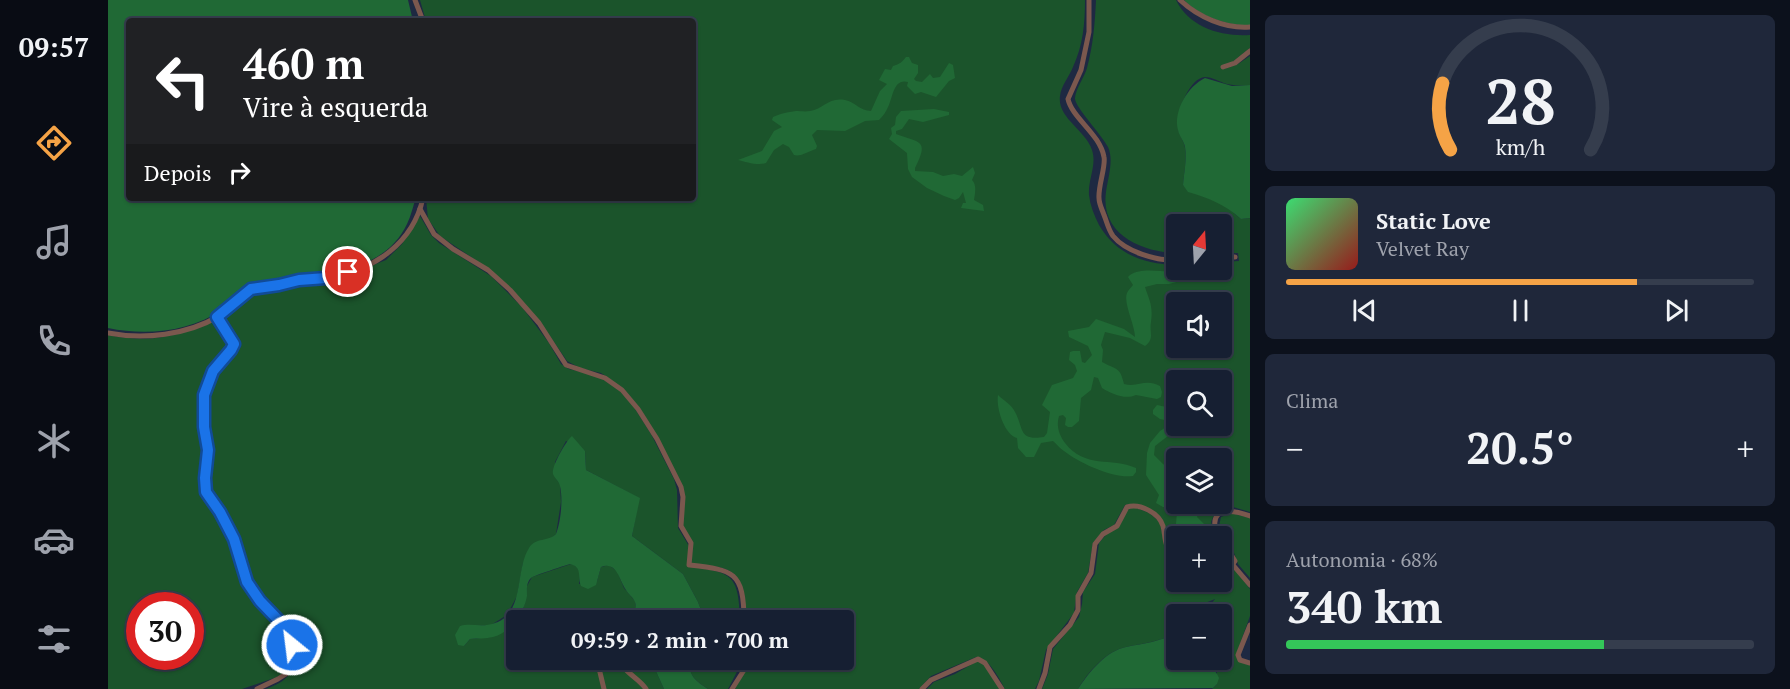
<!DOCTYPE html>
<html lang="pt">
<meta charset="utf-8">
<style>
body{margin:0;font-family:"PT Serif",serif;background:#1f273a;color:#f1f3f6;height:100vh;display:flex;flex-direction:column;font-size:22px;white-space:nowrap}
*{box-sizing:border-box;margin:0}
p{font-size:20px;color:#9ea2ac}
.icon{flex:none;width:33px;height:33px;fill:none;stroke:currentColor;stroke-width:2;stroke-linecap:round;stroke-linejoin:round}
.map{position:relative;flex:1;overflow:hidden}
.side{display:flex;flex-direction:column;gap:15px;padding:15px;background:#0c111c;width:540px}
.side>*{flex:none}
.banner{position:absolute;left:18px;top:18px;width:570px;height:183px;border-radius:6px;box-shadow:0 2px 4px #0004,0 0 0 2px #353d4d;background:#202124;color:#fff;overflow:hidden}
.needle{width:39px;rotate:18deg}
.tools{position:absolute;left:1058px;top:214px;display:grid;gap:12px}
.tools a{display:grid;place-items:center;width:66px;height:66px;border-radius:6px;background:#161f32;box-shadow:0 2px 4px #0004,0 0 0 2px #353d4d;font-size:30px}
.speed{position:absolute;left:18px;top:592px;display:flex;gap:12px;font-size:30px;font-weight:700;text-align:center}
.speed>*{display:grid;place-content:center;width:78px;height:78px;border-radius:50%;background:#161f32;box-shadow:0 2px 4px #0004,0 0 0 2px #353d4d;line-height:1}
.speed .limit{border:9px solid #d22;background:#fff;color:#111}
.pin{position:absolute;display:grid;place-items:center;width:51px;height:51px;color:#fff;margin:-26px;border:3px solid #fff;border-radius:50%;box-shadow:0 2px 6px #0007}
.me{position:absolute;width:66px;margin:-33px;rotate:331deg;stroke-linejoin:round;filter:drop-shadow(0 0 4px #0008)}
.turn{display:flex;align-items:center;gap:21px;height:126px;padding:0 18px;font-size:27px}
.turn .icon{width:78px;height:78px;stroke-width:2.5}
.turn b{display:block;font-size:42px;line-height:51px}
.then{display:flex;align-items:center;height:57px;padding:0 18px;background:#0003;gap:12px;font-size:22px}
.big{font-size:45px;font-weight:600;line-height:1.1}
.side .widget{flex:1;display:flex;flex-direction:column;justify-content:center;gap:9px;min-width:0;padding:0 21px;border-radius:9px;background:#1f273a}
.side .dial{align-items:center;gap:0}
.dial svg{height:156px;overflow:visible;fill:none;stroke:#353d4d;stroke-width:7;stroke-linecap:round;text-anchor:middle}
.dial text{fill:#f1f3f6;stroke:none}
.song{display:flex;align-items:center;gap:18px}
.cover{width:72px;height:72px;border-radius:9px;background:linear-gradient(135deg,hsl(140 70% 55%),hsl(0 70% 35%))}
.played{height:6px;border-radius:3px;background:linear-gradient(90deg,#f5a346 75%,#353d4d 75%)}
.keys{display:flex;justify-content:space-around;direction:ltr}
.heat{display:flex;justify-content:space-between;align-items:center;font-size:33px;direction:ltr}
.charge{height:9px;border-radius:4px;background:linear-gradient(90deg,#34c759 68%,#353d4d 0)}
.trip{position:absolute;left:398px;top:610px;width:348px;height:60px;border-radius:6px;background:#161f32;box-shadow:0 2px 4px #0004,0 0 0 2px #353d4d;font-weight:600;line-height:60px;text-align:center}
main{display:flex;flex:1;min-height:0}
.dock{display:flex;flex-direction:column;width:108px;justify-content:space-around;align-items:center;background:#090c14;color:#9ea2ac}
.dock .icon{width:42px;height:42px}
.dock .on{color:#f5a346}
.dock b{font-size:27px;color:#f1f3f6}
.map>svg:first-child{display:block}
.green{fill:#1b542b;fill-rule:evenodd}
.forest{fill:#206935}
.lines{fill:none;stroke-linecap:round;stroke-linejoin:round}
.minor{stroke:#7b584e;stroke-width:5}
.route-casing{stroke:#114b97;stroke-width:15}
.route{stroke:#1a73e8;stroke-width:10}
</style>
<main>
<nav class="dock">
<b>09:57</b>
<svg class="icon on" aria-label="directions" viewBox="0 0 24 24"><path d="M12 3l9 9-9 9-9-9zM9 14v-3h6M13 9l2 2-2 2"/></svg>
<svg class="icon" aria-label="music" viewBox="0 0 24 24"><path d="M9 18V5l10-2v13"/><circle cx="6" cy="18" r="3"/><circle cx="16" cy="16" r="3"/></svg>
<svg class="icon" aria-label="phone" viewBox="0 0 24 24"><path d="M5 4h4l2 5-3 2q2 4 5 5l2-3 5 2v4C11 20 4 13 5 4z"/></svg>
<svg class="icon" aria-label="climate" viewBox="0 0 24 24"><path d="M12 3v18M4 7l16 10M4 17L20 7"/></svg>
<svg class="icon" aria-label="car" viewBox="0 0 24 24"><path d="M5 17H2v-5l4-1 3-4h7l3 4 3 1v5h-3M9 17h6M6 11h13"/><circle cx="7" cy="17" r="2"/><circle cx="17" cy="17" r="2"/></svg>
<svg class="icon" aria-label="filters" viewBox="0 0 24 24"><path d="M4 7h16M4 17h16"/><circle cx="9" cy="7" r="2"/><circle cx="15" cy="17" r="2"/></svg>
</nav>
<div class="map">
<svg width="1142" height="689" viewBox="0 0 1142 689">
<rect width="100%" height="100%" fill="#1e2942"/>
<g class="green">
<path d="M312 0H977C977 24 975 45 965 67 961 77 953 86 952 96 949 118 978 130 984 150 989 165 980 179 981 195 982 205 986 215 991 225 1008 254 1035 264 1068 265V270H1113V262L1131 261 1130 253H1113V225H1068V253C1033 252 992 234 998 192 1000 178 1006 160 1000 147 994 135 966 106 967 98 968 88 976 78 979 68 985 46 987 23 988 0H1068C1081 27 1113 37 1142 35V48L1116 69 1130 64 1142 56V85C1134 85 1127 86 1119 84 1112 82 1104 77 1097 77 1081 78 1068 113 1070 127 1070 134 1076 140 1077 148 1079 161 1076 172 1075 185 1085 195 1097 196 1110 202 1118 206 1126 213 1133 219L1142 218V512L1125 507 1108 510 1103 522 1108 537H1068V547L1061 545 1054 520 1023 504 1017 505 1006 525 996 530 985 543 980 573 969 592 966 613 938 650 931 681 927 689H897C890 677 883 660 868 657L823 676 811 689H627L640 660H735V621H638L631 580C621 564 599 566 583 564L585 544 574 525 577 495 543 427 502 379 493 373 472 368 459 361 437 329 378 267 332 236 320 219 318 198H585V21H318ZM1068 303H1113V348H1068ZM1068 381H1113V426H1068ZM1068 459H1113V504H1068Z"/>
<path d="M312 216 323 235 331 243 383 276 414 307 441 343 453 364 461 369 490 376 511 390 524 404 543 434 566 479 569 490 570 528 581 546 579 566C623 573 631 572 632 621H597L590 602 575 574 524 536 531 498 478 470 477 451 458 441 447 462V477L452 484 453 502 448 534 415 563 409 596 399 615 383 625 352 626 356 646 362 639 383 637 401 628 415 610 418 598 419 586 424 577 463 564C473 566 472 575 471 584L489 581 493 567 501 565 509 571 516 588 527 601 528 608 525 621H408V660H547V669L556 689H158C184 680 191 666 186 640 185 635 184 628 180 623 169 609 153 599 144 583 134 567 134 548 127 531 124 523 120 514 115 507 110 498 103 495 101 484 100 471 104 460 103 448 102 422 95 401 108 376 114 364 129 357 130 343L115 317 145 292 233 278 278 260 294 244Z"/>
<path d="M108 320 124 345 100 375 94 393 92 418 98 457 94 480 95 491 97 497 108 510 121 533 135 579 141 590 158 612 175 627 181 646 182 656 180 668 172 676 134 689H0V335C45 344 67 336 108 320ZM32 606H82V657H32Z"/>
<path d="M1026 507 1041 513 1052 522 1057 547 1068 552V582H1113V564L1125 567 1142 589V616L1129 652 1132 662 1142 665V689H1104L1109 684V672L1101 665 1087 660H1113V615H1100V608L1107 599 1097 603 1087 615H1068V633C1051 642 1036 643 1018 647 998 651 980 672 970 689H934L940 674 945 649 971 617 974 604 975 592 987 574 991 543 1019 510Z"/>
<polygon points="1123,513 1142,518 1142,578 1130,564 1124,547 1111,526 1113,517"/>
<path d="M583 660H634V662L620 689H600C588 681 579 675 583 660Z"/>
<polygon points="869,661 874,661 892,689 819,689 826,682 847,674"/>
</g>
<g class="forest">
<path d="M0 0H300L305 21H21V198H308C305 206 303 216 299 224 281 263 234 274 195 278 178 280 157 279 141 286 131 291 123 303 114 310 81 332 38 336 0 328Z"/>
<path d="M1076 0H1142V26C1119 25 1092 17 1076 0Z"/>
<path d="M798 57H801L804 63 810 65V73L806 79 808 81 814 82 822 74 825 78 832 77 841 63 845 65 847 78 841 81 828 97 813 92 807 94 799 86 800 82C785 78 785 98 780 107 778 112 775 116 771 120L757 121 737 131 709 130 704 135 709 146 708 149C701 151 693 157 686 155L681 147 675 144 666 150 658 163C650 166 638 162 630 160L654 151 666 131 674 127 664 120 665 117C671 114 680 112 688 111 692 111 697 112 702 111 716 109 720 97 737 100 747 102 752 111 763 111L772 91 779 84 771 80 777 69 783 70 785 66C792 64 794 62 798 57Z"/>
<path d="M1097 78 1124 86 1142 85V218L1133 219C1116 204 1101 198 1080 192L1075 185C1076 172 1079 160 1077 147 1076 141 1071 136 1070 130 1065 111 1080 86 1097 78Z"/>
<path d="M826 109 841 112V115L815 122 801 119 794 129 788 131V134C811 143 822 139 807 168V171L825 172 835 176 846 174 854 176 865 167 867 173 864 180C869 185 867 193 866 200L875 205 876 211 853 208 855 203H858L855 192 851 198 847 200 836 196 819 188 804 177 800 169 799 153 781 139 784 134 783 128 787 125 788 117 793 111Z"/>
<path d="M1073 271 1083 273V278L1061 284H1049L1037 287C1042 302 1045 306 1043 322 1041 333 1047 338 1037 346L1022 338 997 332 993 345 995 350 994 362C1008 370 1012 366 1016 384 1030 388 1037 378 1052 386L1054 392 1053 397 1049 399 1028 395C1017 400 1004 394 994 388L990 378 986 377 983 390 973 398 971 421 964 427H960L957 425 958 418 955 415 951 416C948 426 951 435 957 443 977 469 1003 457 1028 468V472L1025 476C1006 479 971 463 956 451 951 448 949 444 945 441L933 443 926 457H918L910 448 909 438C896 434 888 408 890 395 895 400 904 405 907 412 916 428 910 441 936 437L939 433 942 412 934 405 944 385 965 378 969 371 967 365 961 360 962 352 965 351H972L974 362 977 363 984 355 980 346 961 337 960 331 981 327 988 319 1016 329 1027 337C1027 325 1015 303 1019 293 1020 290 1023 288 1025 285L1020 277 1022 275C1036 266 1057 274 1073 271Z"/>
<polygon points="1049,405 1068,409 1068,426 1094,426 1103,431 1065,432 1047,446 1046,455 1055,464 1068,474 1068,504 1107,504 1102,510 1091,511 1089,517 1109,537 1087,537 1068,524 1069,511 1067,508 1055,507 1048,503 1051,495 1038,475 1039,453 1042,443 1052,431 1066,422 1052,419 1045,414 1045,410"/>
<path d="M464 436 477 451 478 470 532 498 524 536 575 574 590 602 597 621H525C526 615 529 608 527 602 525 597 520 594 518 590 511 580 509 561 493 567L488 585 480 589 473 586C469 577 475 567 462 564 456 566 427 575 423 578 418 583 419 589 419 596 416 613 403 632 385 637 378 639 370 638 362 639L356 646 350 645 347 635 352 626C362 623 373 627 384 624 418 615 406 572 421 548 428 537 440 542 448 534 453 521 455 499 452 486 451 481 447 479 445 474 443 467 458 441 464 436Z"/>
<path d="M1068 633V660C1084 660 1104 660 1111 678L1109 684 1105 688 970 689C981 672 998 651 1018 647 1037 643 1051 642 1068 633Z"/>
<path d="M547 660H583C579 675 588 681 600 689H556L547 669Z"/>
</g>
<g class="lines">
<g class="minor">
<polyline points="307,0 315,21"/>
<path d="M981 0V32L973 70 960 99C964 118 992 134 996 157 998 166 990 186 991 198 991 204 994 209 996 215 999 222 1000 229 1005 236 1018 252 1049 261 1068 260"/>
<path d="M1072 0C1090 17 1117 29 1142 27"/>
<polyline points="1115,67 1127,63 1142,51"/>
<path d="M312 209 326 234 345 249 380 270 402 290 431 323 458 365 497 378 514 390 530 409 549 439 573 487 575 497 573 526 583 543 581 565C625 570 636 571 636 621"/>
<polyline points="1113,257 1127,257"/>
<polyline points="109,317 126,344 124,350 106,371 96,395 96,427 100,450 97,485 100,497 113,512 126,539 136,575 144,591 177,626 181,635 184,655 181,672 170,679 149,689"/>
<path d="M0 333C36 340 79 335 111 316 122 309 131 294 142 289 151 285 160 287 170 286 177 285 184 281 192 280 202 278 213 279 224 277 267 269 305 243 315 198"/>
<path d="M1113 563 1124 565 1127 561C1123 554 1108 532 1107 526 1104 505 1131 512 1142 516"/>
<polyline points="1125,565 1142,585"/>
<polyline points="1142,625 1130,655 1132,660 1142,663"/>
<polyline points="489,660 496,689"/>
<path d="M512 660C517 674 530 677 538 689"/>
<polyline points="624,689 636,670 638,660"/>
<polyline points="814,689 823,680 870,659 877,663 894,689"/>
<path d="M931 689 937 673 942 647 962 625 970 610V596L983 573 987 544 995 534 1009 526 1019 507C1032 503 1051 513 1055 526 1057 533 1056 539 1059 546L1068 550"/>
</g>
</g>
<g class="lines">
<defs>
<polyline id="route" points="184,645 179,629 152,601 139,582 126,539 112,512 98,492 97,478 100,450 96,427 96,395 105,371 123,350 126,344 109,317 143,289 171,285 191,280 218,278 240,272"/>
</defs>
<use href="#route" class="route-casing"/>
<use href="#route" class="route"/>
</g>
</svg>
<div class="tools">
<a><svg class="needle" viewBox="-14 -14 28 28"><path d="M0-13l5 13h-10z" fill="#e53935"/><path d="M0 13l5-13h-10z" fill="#9ea2ac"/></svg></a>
<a><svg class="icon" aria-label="sound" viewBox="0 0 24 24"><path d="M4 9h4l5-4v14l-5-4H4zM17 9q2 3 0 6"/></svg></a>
<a><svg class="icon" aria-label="search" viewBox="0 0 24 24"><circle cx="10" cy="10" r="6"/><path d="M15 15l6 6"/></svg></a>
<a><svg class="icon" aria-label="layers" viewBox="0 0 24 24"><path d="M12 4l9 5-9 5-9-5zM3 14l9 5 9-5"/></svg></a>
<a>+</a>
<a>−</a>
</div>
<div class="speed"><div class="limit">30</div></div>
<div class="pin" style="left:240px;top:272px;background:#d93025"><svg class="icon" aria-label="arrive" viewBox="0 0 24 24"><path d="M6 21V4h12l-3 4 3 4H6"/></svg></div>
<svg class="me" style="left:184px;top:645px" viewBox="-20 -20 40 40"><circle r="17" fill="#1a73e8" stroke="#fff" stroke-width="3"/><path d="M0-11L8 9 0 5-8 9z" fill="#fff"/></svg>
<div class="trip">09:59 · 2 min · 700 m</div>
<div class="banner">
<div class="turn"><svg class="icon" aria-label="left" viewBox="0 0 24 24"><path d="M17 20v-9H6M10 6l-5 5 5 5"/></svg><div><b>460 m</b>Vire à esquerda</div></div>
<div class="then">Depois<svg class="icon" aria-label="right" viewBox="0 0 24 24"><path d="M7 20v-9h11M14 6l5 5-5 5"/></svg></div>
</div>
</div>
<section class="side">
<div class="widget dial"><svg viewBox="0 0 100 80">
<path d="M14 69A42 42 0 1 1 86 69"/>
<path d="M14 69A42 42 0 0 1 10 35" stroke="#f5a346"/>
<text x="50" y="56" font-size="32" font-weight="700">28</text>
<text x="50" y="72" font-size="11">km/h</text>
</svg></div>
<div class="widget">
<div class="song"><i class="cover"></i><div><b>Static Love</b><p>Velvet Ray</p></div></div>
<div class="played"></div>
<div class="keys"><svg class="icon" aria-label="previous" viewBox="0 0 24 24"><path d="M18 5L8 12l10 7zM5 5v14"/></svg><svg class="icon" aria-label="pause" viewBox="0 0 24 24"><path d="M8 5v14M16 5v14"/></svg><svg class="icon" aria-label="next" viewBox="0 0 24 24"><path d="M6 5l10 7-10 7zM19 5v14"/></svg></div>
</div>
<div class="widget"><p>Clima</p>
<div class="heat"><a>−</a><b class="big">20.5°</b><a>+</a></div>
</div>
<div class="widget"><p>Autonomia · 68%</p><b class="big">340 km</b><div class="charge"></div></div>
</section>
</main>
